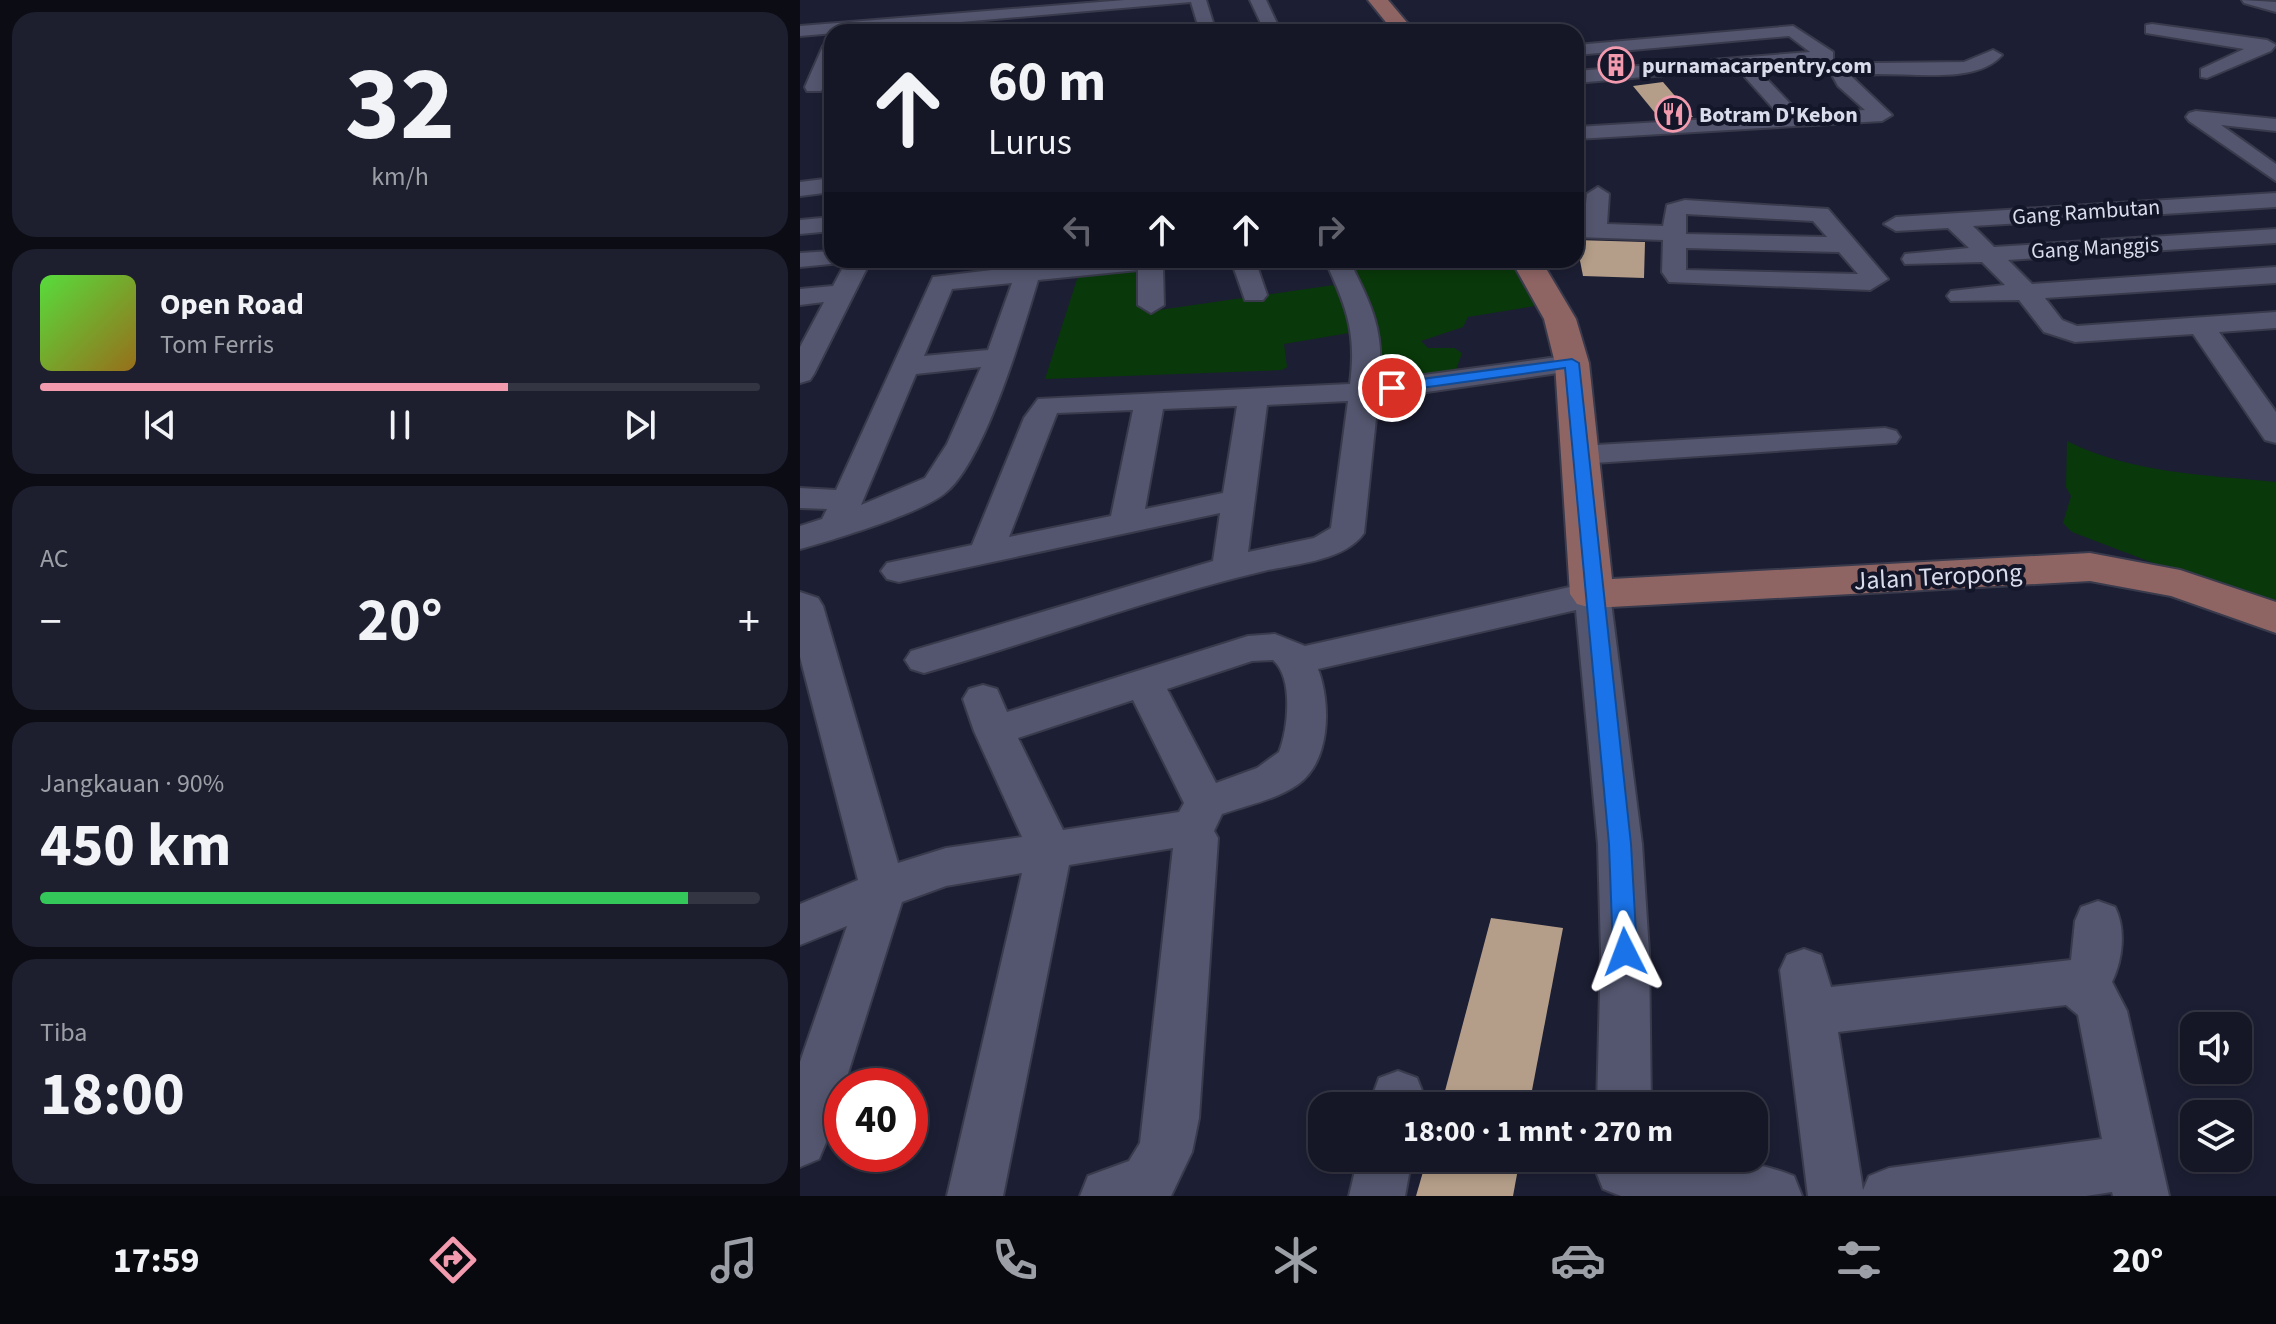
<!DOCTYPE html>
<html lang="id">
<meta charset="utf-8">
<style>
body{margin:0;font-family:"Source Sans 3",sans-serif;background:#1e1f2e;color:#f1f3f6;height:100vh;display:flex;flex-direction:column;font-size:30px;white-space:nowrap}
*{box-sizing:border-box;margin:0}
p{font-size:26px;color:#9d9fa7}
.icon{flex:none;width:44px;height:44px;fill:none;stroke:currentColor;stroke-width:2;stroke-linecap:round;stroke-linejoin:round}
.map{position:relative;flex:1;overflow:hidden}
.details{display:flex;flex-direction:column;gap:12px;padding:12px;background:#0c0c15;width:800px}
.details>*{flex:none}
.top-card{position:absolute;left:24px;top:24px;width:760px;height:244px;border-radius:24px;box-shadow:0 4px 12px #0003,0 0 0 2px #343543;background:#151626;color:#f1f3f6;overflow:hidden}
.controls{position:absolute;left:1380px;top:1012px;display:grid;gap:16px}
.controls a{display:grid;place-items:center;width:72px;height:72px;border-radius:16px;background:#151626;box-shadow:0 4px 12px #0003,0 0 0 2px #343543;font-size:40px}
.speed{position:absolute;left:24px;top:1068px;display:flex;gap:16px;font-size:40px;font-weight:700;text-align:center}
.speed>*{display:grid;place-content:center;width:104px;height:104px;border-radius:50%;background:#151626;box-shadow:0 4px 12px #0003,0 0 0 2px #343543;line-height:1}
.speed .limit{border:12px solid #d22;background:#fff;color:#111}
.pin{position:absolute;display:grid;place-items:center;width:68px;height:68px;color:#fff;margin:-34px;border:4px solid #fff;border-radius:50%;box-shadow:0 2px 8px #0007}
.me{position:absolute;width:88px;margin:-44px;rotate:357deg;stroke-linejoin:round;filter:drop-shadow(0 0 6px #0008)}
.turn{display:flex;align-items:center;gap:28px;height:168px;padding:0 32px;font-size:36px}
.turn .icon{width:104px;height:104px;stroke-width:2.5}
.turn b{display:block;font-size:56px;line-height:68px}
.lanes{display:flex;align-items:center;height:76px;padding:0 32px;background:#0003;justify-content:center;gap:40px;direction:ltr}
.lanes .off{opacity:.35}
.big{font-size:60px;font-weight:700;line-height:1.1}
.details .card{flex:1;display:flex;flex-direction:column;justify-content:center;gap:12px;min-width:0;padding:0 28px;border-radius:24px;background:#1e1f2e}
.details .dial{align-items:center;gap:0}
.dial b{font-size:104px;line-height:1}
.song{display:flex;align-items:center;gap:24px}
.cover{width:96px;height:96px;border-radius:12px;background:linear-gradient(135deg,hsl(110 70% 55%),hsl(40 70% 35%))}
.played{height:8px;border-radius:4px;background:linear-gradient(90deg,#f29aae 65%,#343543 65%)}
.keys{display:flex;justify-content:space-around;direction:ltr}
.heat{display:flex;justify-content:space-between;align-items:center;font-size:44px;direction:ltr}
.charge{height:12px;border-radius:6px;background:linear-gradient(90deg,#34c759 90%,#343543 0)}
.trip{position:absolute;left:508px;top:1092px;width:460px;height:80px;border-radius:24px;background:#151626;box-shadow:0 4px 12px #0003,0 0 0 2px #343543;font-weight:700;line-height:80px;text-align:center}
.tab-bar{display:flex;height:128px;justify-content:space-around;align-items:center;background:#08090f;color:#9d9fa7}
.tab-bar .icon{width:56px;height:56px}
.tab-bar .active{color:#f29aae}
.tab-bar b{font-size:36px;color:#f1f3f6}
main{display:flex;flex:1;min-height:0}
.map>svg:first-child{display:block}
.green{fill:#09390a}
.building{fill:#b49e89}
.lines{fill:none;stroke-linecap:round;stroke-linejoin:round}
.minor-casing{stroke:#393a4c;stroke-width:4}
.major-casing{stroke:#393a4c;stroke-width:4}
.minor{fill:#53566e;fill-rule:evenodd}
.major{fill:#8f6564;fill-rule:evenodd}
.route{fill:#1a73e8;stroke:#114b97;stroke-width:2}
.labels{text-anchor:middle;stroke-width:8;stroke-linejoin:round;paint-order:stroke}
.far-poi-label{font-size:22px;font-weight:bold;fill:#d9dcea;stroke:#131528;text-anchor:start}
.far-street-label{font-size:22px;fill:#d9dcea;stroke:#131528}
.street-label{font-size:26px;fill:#d9dcea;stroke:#131528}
</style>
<main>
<section class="details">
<div class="card dial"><b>32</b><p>km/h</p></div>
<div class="card">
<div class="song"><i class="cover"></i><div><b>Open Road</b><p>Tom Ferris</p></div></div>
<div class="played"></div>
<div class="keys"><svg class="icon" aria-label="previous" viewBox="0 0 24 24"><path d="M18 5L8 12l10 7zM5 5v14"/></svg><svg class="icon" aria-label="pause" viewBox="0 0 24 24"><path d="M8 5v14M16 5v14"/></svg><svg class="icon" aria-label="next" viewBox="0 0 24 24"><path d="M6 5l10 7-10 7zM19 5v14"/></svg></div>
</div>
<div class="card"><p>AC</p>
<div class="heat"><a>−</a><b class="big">20°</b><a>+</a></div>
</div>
<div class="card"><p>Jangkauan · 90%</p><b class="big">450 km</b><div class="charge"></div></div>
<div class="card"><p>Tiba</p><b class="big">18:00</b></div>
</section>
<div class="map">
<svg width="1476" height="1196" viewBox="0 0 1476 1196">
<rect width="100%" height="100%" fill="#1c1e33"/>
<g class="green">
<polygon points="544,260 718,260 747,304 668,317 663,327 621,341 628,348 654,348 662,353 655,373 568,387"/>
<polygon points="342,265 345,312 541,284 561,331 484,344 487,367 482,370 245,379 279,273"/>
<path d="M1267 441C1330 473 1406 475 1476 482V603L1382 574 1272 532 1263 523 1271 496 1266 487Z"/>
</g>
<g class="building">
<polygon points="863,82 893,117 860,119 833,86"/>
<polygon points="776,240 845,242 844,278 783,276"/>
<polygon points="691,918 763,928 729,1106 641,1106"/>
<polygon points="627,1158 720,1158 713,1196 616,1196"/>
</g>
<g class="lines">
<defs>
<g id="minor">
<polygon points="325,0 406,0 416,32 400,32 391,2 0,36 0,26"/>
<polygon points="450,0 466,0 481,32 465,32"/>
<polygon points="1442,0 1476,2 1476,12 1444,3"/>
<polygon points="1352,24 1467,40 1476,45 1471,51 1407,78 1401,77 1401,69 1444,49 1346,33 1346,25"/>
<polygon points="993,26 1033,52 1033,60 776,83 776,71 1010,52 989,36 776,55 776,45"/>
<path d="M32 41C32 60 31 74 21 91H7L5 87 23 46Z"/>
<path d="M1193 50 1202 55C1173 89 1092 68 1051 76L1092 115 1082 121 776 139V127L979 115 945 77 954 71 961 73 1000 114 1065 110 1038 86 1031 73 1034 69 1074 63 1164 62Z"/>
<polygon points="1396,111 1476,119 1476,131 1421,125 1476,164 1476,181 1389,121 1386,117 1389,113"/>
<polygon points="32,178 32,192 0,196 0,182"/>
<path d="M798 187 809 194 807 224 863 226 867 205 885 200 1028 209 1088 279 1070 290 869 282 862 272 863 240 776 237V223H784L787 194ZM886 214 1013 221 1027 237 886 234ZM886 248 1039 252 1058 274 886 270Z"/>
<polygon points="1476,193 1476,207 1173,226 1194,247 1476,229 1476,243 1208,260 1232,284 1476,267 1476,283 1245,298 1262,320 1277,326 1476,312 1476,328 1419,332 1476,412 1476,443 1465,440 1393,334 1275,342 1244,332 1219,300 1151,301 1147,296 1151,291 1205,285 1182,262 1105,264 1102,259 1105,254 1169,248 1148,228 1096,231 1084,224 1096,217"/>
<polygon points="32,217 32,231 0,234 0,220"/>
<polygon points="32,251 32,260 43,260 41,263 0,267 0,253"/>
<polygon points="47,260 71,260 14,374 10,380 0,383 0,347 24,302 0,305 0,289 33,286"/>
<path d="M219 260H243L242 265 291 260H380L377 265 363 268 364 305 351 313 338 305V270L238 280C223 330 184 464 144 494 116 515 36 539 0 549V526L22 519 27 509 0 508V488L36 490 133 277 217 267ZM212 283 188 350 124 356 152 289ZM181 367 147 444 125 478 61 505 116 374Z"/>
<polygon points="431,260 455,260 467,295 463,300 445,300"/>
<path d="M525 260H549C571 304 585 331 579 381L772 355 782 357 786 363 782 369 772 371 578 399 564 533C545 561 494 564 464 571 349 598 237 641 124 673L111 669 105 660 111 651 413 561 420 513 99 582 87 579 81 571 87 563 172 545 224 418 238 399 550 384C557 332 546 306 525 260ZM548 401 531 528 514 538 448 552 467 405ZM437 406 423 493 345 509 363 409ZM333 410 311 516 209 537 257 413Z"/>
<polygon points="1085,428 1096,431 1100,437 1096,443 779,464 768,462 763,455 768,448 779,446"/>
<path d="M792 582 805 586 810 594 842 844 849 952 851 1106H797L801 952 798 844 776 610 518 669C531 703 531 762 497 785 475 800 447 805 422 814L414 831 418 838 399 1118 392 1152 371 1196H280L288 1176 329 1161 340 1143 373 848 269 865 203 1196H147L222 873 146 886 102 902 27 1140 19 1159 0 1167V1062L47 926 0 945V904L58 880 0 657V592L18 598 23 606 98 863 146 848 222 837 174 731 163 699 169 689 183 685 197 689 207 712 448 636 475 634 505 646ZM473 660C494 678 488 729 479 752L457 768 416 783 367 689 452 661ZM333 700 384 803 379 812 263 830 218 738Z"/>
<path d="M1298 901 1315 907C1326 929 1323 959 1312 982L1327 1011 1369 1196H1313L1312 1192 1286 1196H1008L980 970 987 955 1004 949 1021 955 1031 987 1271 960 1275 921 1281 907ZM1266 1005 1278 1015 1302 1139 1089 1168 1069 1176 1063 1190 1038 1032Z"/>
<polygon points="598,1071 617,1078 624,1096 623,1106 569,1106 579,1078"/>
<polygon points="558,1158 612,1158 605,1196 549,1196"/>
<path d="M800 1158C863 1158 935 1152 994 1176L1002 1196H821L803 1189 795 1169Z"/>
</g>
<g id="major">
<polygon points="568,0 588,0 615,32 594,32"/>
<polygon points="711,260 741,260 776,319 789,363 812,579 1290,553 1380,570 1476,602 1476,633 1371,596 1290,581 792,608 777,604 770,594 755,363 744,319"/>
</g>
</defs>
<use href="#minor" class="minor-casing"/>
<use href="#major" class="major-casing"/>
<use href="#minor" class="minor"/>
<use href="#major" class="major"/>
</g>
<polygon class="route" points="772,359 779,363 831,844 837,952 833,960 825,963 816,960 813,952 809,844 765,368 592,392 585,388 592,383"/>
<defs>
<symbol id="building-ring" viewBox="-11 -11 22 22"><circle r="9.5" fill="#131528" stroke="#f29aae" stroke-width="1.5"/><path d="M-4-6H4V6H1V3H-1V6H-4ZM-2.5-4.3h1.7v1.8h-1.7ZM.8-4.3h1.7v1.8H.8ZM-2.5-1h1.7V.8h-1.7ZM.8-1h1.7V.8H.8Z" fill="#f29aae"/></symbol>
<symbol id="restaurant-ring" viewBox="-11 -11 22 22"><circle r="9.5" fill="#131528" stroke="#f29aae" stroke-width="1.5"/><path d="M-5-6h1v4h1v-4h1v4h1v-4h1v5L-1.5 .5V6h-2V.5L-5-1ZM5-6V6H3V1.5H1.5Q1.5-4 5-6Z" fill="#f29aae"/></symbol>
</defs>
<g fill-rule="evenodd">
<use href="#building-ring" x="796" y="45" width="40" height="40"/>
<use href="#restaurant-ring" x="853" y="94" width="40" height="40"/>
</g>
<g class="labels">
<g class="far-poi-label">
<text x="842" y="73">purnamacarpentry.com</text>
<text x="899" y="122">Botram D'Kebon</text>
</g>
<g class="far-street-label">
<text transform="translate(1286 211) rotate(-4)" y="8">Gang Rambutan</text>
<text transform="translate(1295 247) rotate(-3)" y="8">Gang Manggis</text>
</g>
<g class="street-label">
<text transform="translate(1138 576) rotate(-3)" y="9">Jalan Teropong</text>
</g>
</g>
</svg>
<div class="controls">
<a><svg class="icon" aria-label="sound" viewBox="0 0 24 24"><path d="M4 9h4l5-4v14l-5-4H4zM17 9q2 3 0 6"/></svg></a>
<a><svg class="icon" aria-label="layers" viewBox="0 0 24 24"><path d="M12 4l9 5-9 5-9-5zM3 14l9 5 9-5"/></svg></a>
</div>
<div class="speed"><div class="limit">40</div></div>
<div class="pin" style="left:592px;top:388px;background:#d93025"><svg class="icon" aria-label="arrive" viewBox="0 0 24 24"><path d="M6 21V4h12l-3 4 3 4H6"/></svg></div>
<svg class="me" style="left:825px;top:952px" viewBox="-20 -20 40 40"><path d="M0-17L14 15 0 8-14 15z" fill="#1a73e8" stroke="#fff" stroke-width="4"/></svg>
<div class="trip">18:00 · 1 mnt · 270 m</div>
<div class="top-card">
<div class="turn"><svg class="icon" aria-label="ahead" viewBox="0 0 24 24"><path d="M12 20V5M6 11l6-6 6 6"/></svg><div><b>60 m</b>Lurus</div></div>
<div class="lanes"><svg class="icon off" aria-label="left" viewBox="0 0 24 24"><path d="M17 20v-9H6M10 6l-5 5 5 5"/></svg><svg class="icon" aria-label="ahead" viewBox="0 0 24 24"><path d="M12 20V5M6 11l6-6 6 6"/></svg><svg class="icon" aria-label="ahead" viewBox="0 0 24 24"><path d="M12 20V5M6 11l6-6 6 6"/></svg><svg class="icon off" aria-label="right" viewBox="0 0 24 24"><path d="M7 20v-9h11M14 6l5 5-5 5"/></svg></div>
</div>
</div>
</main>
<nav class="tab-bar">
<b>17:59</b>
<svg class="icon active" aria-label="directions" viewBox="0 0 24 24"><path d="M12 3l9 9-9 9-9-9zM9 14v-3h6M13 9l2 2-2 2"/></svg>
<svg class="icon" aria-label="music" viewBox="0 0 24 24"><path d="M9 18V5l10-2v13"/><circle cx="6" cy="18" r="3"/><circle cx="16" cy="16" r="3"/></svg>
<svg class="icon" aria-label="phone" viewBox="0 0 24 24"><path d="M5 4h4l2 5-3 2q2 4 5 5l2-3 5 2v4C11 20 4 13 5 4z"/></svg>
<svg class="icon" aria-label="climate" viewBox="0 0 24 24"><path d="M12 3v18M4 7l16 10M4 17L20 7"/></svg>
<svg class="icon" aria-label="car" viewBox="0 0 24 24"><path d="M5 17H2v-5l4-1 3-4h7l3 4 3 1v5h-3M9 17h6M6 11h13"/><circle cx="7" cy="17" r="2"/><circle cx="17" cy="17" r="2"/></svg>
<svg class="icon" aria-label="filters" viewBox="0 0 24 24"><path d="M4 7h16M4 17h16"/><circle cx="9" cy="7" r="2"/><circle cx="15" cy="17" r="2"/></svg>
<b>20°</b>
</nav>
